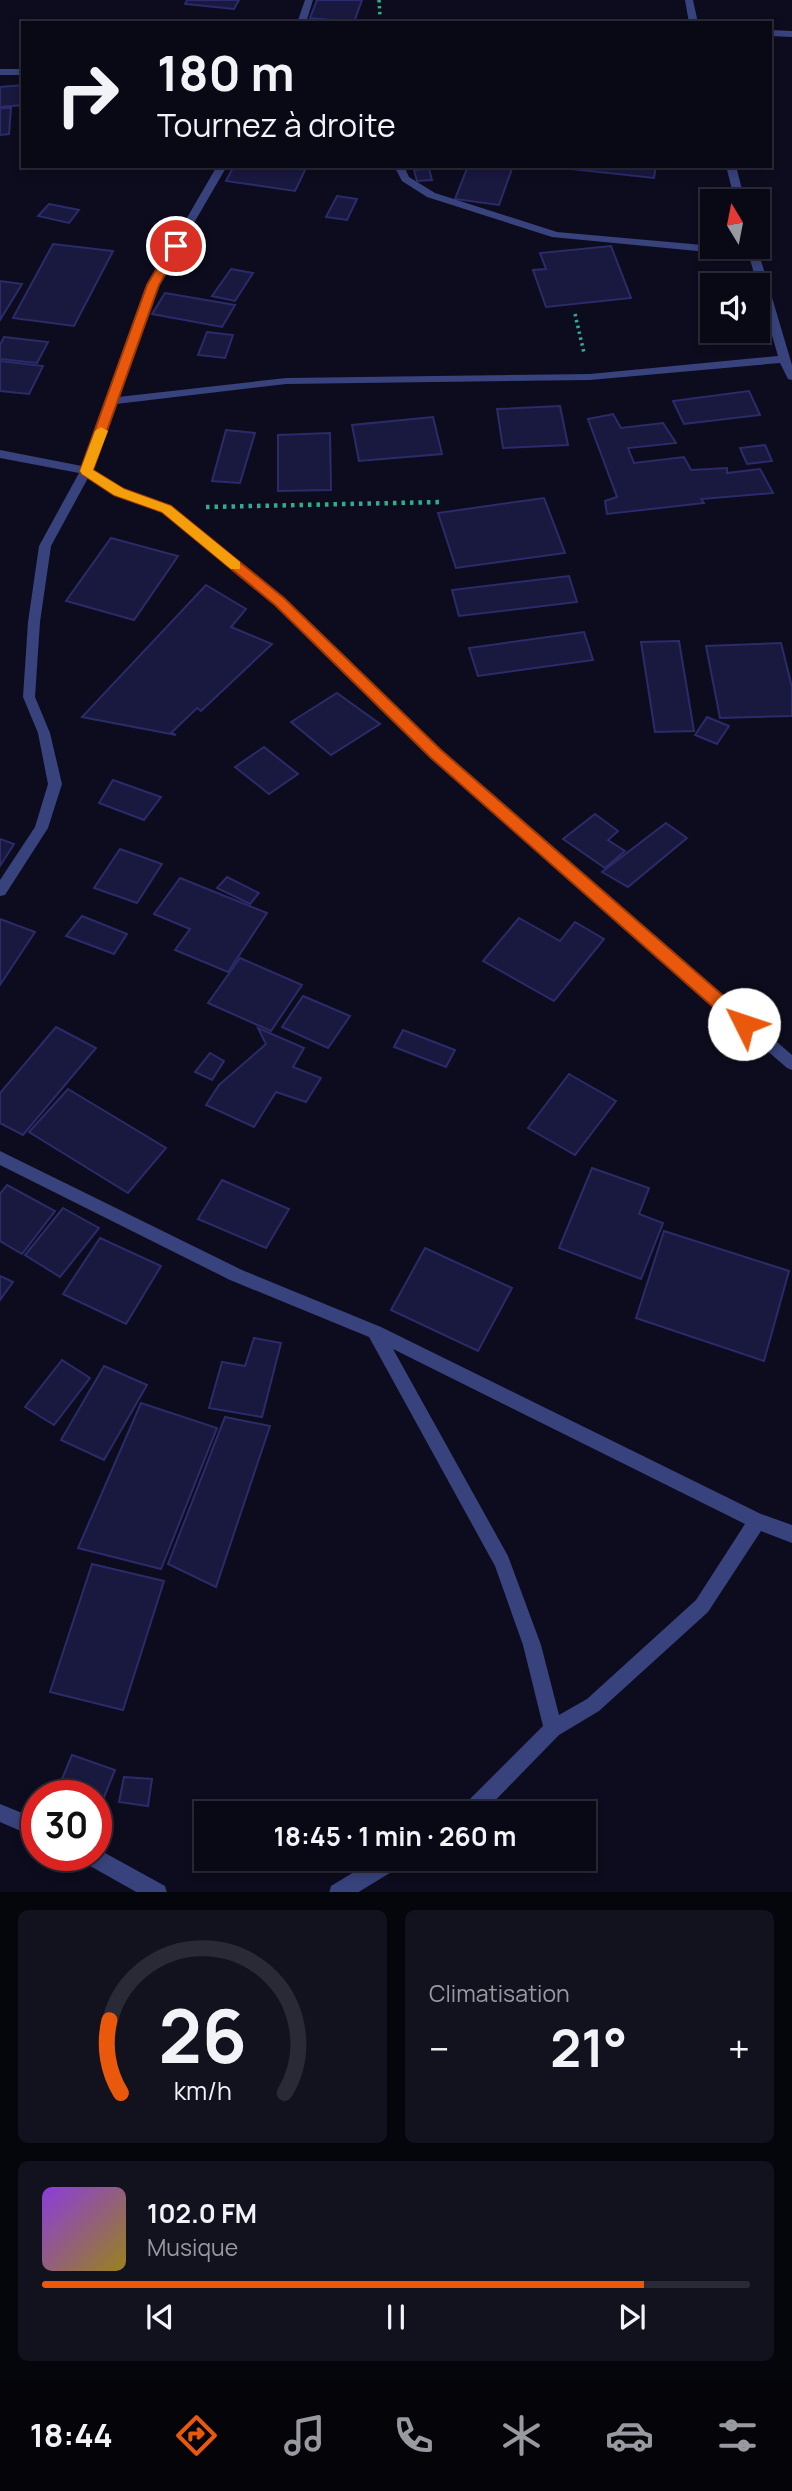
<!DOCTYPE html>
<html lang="fr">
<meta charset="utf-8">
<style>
body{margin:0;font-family:Manrope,sans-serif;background:#12121f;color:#f1f3f6;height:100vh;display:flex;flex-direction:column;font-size:26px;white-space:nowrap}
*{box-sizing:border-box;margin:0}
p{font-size:23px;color:#999aa1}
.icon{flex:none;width:38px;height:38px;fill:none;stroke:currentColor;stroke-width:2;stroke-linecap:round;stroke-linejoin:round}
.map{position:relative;height:1892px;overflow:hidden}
.side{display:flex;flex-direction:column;gap:18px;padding:18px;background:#05050c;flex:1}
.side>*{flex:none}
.guide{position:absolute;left:21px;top:21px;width:751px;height:147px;border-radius:0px;box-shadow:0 4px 10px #0003,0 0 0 2px #292a35;background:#090916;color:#f1f3f6;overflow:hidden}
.needle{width:46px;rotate:350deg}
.buttons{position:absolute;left:700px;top:189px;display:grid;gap:14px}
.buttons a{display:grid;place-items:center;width:70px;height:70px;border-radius:0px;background:#090916;box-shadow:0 4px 10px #0003,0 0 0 2px #292a35;font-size:35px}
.speed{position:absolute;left:21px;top:1780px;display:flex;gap:14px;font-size:35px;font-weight:700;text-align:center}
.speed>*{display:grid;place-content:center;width:91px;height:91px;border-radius:50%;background:#090916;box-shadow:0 4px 10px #0003,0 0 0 2px #292a35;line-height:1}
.speed .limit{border:10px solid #d22;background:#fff;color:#111}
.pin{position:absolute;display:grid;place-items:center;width:60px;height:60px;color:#fff;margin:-30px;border:4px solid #fff;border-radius:50%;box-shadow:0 2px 7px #0007}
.me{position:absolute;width:77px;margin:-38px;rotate:311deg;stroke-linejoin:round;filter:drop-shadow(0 0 5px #0008)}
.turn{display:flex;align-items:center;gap:24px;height:147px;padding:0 21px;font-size:32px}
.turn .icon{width:91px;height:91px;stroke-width:2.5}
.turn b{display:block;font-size:49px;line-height:60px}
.big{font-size:52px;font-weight:700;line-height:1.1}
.side .card{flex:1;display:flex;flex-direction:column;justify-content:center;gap:10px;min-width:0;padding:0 24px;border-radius:10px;background:#12121f}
.side .dial{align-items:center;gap:0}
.dial svg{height:182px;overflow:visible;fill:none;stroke:#292a35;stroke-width:7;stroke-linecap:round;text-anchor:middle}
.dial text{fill:#f1f3f6;stroke:none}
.song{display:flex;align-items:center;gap:21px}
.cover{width:84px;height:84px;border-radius:10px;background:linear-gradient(135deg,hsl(270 70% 55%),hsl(50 70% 35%))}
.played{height:7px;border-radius:4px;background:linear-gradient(90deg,#ea580c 85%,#292a35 85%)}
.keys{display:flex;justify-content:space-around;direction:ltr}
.heat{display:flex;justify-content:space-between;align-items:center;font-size:38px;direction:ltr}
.side .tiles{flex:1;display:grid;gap:18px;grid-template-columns:1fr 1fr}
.card:last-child{grid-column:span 2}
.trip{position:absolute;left:194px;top:1801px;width:402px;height:70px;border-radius:0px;background:#090916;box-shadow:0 4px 10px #0003,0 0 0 2px #292a35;font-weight:700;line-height:70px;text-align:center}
.tabs{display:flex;height:112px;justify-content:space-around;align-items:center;background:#040409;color:#999aa1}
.tabs .icon{width:49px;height:49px}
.tabs .selected{color:#ea580c}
.tabs b{font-size:32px;color:#f1f3f6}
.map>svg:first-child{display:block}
.building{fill:#19183e;stroke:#2b2b6a;stroke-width:2}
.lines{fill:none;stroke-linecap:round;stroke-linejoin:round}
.path-far1{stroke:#2fad8d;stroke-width:3.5;stroke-dasharray:2.5 3.5;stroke-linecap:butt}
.path{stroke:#2fad8d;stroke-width:4.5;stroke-dasharray:3.5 5;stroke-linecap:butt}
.minor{fill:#38427c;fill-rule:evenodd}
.route{fill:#ea580c;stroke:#983908;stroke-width:2}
.slow{fill:#f59e0b}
</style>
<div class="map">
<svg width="792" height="1893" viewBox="0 0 792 1893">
<rect width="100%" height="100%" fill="#0c0c1e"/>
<g class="building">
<polygon points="187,0 239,0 234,9 185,4"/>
<polygon points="317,0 362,0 354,22 310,18"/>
<polygon points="23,85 23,105 0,107 0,87"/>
<polygon points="0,108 11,108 9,134 0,135"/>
<polygon points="234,166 307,166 295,191 226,181"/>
<polygon points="468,166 513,166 499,205 455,199"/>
<polygon points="544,166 656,166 654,178"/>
<polygon points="429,169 432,180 417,181 414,170"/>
<polygon points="337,196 357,199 347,220 326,217"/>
<polygon points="49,204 79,210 69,223 38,216"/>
<polygon points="53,244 113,251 74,326 13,318"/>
<polygon points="611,246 631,298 546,307 533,270 546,269 540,253"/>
<polygon points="231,269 253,273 235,301 212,296"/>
<polygon points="0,281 22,284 0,320"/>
<polygon points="165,293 235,305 222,327 152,314"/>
<polygon points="207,332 233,335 225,358 198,355"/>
<polygon points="4,337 48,342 37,363 0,359 0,345"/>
<polygon points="0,361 43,366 29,394 0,391"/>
<polygon points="749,391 760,415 684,424 673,401"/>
<polygon points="560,406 568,445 503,448 497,409"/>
<polygon points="613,414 621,428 663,423 676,443 628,448 634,463 684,457 691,470 727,468 727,473 760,469 773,493 701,499 704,503 607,514 605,501 617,497 588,419"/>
<polygon points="433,417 442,454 359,461 352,425"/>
<polygon points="226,430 255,433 240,483 212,481"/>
<polygon points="330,433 331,490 278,491 278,435"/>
<polygon points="765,445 772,461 747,464 740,448"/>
<polygon points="544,498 565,553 456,568 438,513"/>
<polygon points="111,538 178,556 134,620 66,601"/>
<polygon points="569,576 577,602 459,616 452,590"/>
<polygon points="206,585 246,609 231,627 272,644 201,711 197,708 171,733 176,735 82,717"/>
<polygon points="584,632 593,660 478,676 469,648"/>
<polygon points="679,641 694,731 655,732 641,642"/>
<polygon points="781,643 792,687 792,716 720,718 706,646"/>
<polygon points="337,693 380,724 331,755 291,722"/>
<polygon points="707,717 729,726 717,744 695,735"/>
<polygon points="264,747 298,774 269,794 235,767"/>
<polygon points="113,780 161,797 144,820 99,803"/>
<polygon points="595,814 618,831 608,840 625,851 605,868 563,839"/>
<polygon points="666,823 687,838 628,887 602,872"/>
<polygon points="0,839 14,844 0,866"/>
<polygon points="120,849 162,864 137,903 94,888"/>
<polygon points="227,877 259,893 250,904 217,888"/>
<polygon points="180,878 267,913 228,972 175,950 190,929 154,914"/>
<polygon points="82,916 127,934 114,954 66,936"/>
<polygon points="519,918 560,941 575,922 604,939 554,1001 483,961"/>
<polygon points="0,919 35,932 0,985"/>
<polygon points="240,958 302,985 271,1031 208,1003"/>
<polygon points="303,996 350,1016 328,1048 282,1027"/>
<polygon points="56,1027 96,1048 23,1135 0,1123 0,1093"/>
<polygon points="258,1028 304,1048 293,1067 321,1078 306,1102 276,1092 254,1127 206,1105 219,1085 266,1044"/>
<polygon points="403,1030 455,1050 446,1067 394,1047"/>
<polygon points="210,1053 224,1061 212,1080 195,1072"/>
<polygon points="569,1074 616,1101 575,1155 528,1128"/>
<polygon points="68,1089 166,1148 128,1193 29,1132"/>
<polygon points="592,1168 649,1188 639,1214 663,1223 641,1279 559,1248"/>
<polygon points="222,1180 289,1209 266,1248 198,1219"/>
<polygon points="7,1185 55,1211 22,1254 0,1241 0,1194"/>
<polygon points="63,1208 99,1228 60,1277 25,1255"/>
<polygon points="664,1231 789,1271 764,1361 636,1318"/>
<polygon points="100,1238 161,1266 126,1324 63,1294"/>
<polygon points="425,1248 512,1288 478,1351 391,1310"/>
<polygon points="0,1276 13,1282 0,1300"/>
<polygon points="254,1338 281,1343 262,1417 209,1408 222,1362 245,1366"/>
<polygon points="62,1360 90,1378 54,1425 25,1407"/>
<polygon points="104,1366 147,1385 104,1460 61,1440"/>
<polygon points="141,1403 217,1428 161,1569 78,1548"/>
<polygon points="225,1417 270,1426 216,1587 168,1564"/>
<polygon points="92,1564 164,1581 123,1710 50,1692"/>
<polygon points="72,1755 115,1770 100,1807 96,1806 96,1796 69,1796 57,1791"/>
<polygon points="124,1777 152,1779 148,1806 119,1802"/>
</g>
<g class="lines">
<g class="path-far1">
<polyline points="379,0 380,16"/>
<polyline points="575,314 584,353"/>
</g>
<polyline class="path" points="206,507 442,502"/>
<g class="minor">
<polygon points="305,0 313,0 306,23 297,23"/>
<polygon points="685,0 693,0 698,23 689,23"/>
<polygon points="770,30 792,31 792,37 770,36"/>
<rect x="0" y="69" width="23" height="6"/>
<polygon points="217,166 227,166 158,285 118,397 286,378 590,374 778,356 749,256 552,237 427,197 402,181 394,166 404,166 409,177 435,193 557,232 748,249 747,247 757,247 792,365 792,380 788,379 780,363 590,380 286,384 116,404 92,470 123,489 170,506 283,598 441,751 792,1055 792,1070 787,1068 431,757 275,604 162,512 115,495 88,478 51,546 40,622 35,697 50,733 62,784 48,828 5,895 0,896 0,880 35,827 48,784 38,733 23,697 28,622 39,546 79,473 0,458 0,450 82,466 148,285"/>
<polygon points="726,166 736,166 745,201 735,201"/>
<path d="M0 1151 242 1270 381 1327 761 1514 792 1525V1543L761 1531 708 1612 599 1711 559 1735 483 1813H461L463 1806 543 1726 523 1645 495 1566 369 1337 230 1280 0 1165ZM393 1349 745 1524 696 1600 587 1699 559 1715 541 1645 508 1556Z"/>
<polygon points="0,1804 37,1819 37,1838 0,1822"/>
<polygon points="96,1848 165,1886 167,1893 138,1893 83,1862 81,1855 96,1855"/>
<polygon points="377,1858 405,1858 403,1865 357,1893 329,1893 331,1886"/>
</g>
</g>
<polygon class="route" points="176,242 182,246 159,285 93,470 124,489 171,506 284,598 441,750 750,1019 750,1029 738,1029 431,758 275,605 162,512 114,495 82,474 80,471 147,285 170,246"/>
<polygon class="slow" points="101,427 108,431 93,470 124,489 171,506 240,562 240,569 231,569 162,512 114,495 82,474 80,471 95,431"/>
</svg>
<div class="buttons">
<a><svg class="needle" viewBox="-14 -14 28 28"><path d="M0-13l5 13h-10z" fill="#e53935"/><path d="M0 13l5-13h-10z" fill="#999aa1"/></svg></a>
<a><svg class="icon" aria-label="sound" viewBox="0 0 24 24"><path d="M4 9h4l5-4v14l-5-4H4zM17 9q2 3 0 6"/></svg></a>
</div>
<div class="speed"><div class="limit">30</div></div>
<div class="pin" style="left:176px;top:246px;background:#d93025"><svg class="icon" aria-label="arrive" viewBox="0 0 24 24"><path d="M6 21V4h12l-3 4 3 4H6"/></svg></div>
<svg class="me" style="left:744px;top:1024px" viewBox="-20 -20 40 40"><circle r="19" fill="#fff"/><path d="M0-13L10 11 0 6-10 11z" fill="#ea580c"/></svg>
<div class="trip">18:45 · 1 min · 260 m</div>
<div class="guide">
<div class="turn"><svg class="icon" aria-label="right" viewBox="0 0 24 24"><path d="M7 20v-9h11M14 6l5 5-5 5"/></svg><div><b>180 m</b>Tournez à droite</div></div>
</div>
</div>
<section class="side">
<div class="tiles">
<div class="card dial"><svg viewBox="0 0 100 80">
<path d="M14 69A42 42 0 1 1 86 69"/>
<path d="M14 69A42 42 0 0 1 9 37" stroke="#ea580c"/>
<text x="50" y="56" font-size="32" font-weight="700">26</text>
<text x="50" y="72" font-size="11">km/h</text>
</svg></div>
<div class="card"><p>Climatisation</p>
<div class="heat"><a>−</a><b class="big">21°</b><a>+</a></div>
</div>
<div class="card">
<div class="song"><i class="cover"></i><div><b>102.0 FM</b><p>Musique</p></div></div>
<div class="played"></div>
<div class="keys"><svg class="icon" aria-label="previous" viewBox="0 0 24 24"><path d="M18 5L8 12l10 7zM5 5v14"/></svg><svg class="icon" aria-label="pause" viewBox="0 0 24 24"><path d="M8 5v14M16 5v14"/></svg><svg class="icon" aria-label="next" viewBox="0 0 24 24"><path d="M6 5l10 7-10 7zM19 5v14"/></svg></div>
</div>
</div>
</section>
<nav class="tabs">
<b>18:44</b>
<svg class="icon selected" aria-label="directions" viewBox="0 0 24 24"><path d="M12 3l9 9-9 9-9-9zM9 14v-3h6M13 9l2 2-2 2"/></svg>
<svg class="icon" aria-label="music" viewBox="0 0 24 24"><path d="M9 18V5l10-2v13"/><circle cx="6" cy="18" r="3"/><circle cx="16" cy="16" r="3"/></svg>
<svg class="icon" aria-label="phone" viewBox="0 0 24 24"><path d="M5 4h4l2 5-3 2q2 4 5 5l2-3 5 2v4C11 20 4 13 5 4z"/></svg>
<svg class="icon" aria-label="climate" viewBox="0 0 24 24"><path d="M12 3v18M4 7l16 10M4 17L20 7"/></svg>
<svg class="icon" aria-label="car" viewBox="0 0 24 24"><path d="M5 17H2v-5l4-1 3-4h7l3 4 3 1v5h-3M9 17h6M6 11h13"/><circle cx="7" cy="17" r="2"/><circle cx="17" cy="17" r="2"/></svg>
<svg class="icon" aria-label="filters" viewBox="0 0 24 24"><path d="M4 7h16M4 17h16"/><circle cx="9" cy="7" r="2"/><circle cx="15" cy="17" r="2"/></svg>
</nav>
